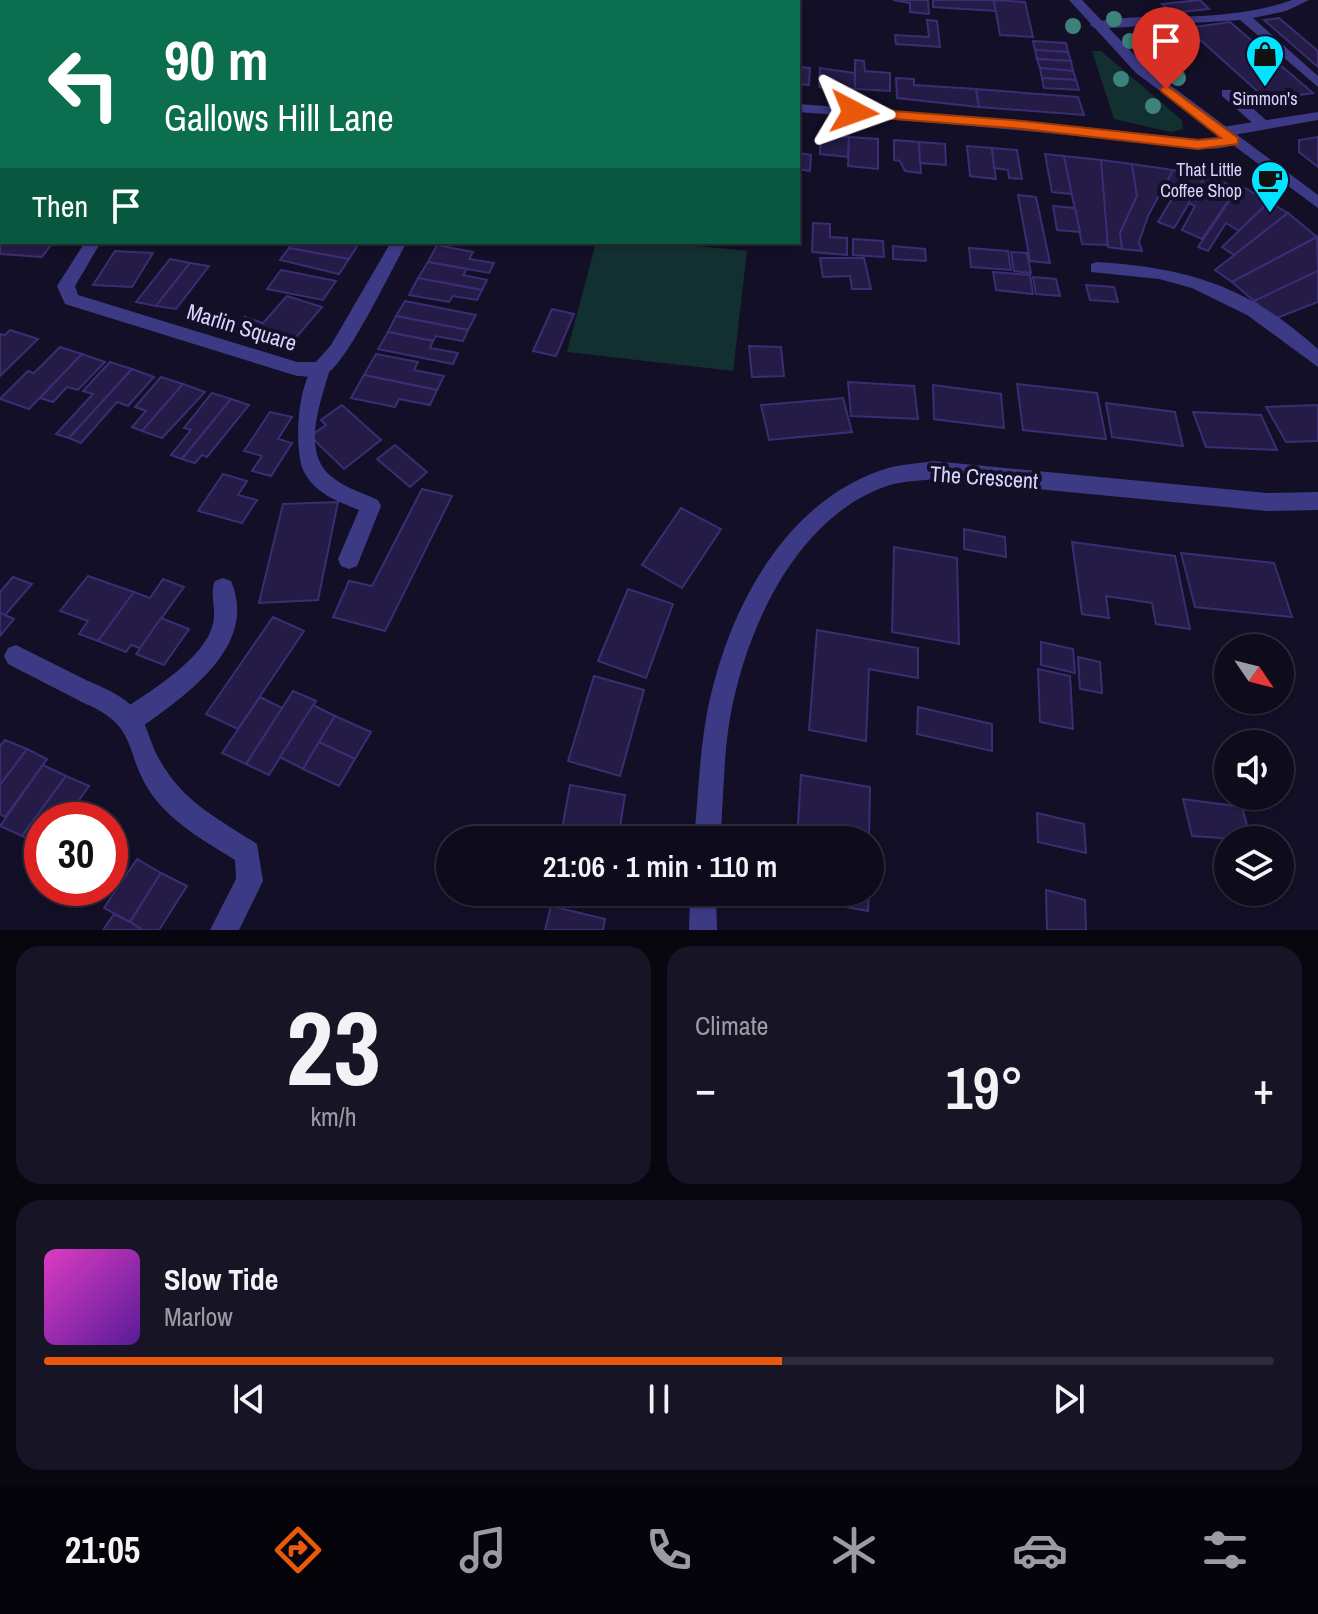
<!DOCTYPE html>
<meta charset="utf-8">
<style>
body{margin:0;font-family:"Archivo Narrow",sans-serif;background:#171425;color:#f1f3f6;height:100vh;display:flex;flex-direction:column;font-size:30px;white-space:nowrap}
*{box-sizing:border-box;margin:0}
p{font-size:26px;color:#9b9ba3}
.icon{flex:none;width:44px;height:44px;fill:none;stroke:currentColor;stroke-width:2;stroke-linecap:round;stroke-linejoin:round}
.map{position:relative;height:930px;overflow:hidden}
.panel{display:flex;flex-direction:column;gap:16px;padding:16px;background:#08060f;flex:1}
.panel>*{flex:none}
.banner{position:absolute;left:0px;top:0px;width:800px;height:244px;box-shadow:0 2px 6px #0004,0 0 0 2px #2e2b3b;background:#0b6e4f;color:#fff;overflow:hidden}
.needle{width:52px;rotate:125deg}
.fabs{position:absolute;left:1214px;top:634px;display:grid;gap:16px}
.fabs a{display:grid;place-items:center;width:80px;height:80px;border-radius:50%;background:#0e0b1c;box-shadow:0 2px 6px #0004,0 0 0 2px #2e2b3b;font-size:40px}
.speed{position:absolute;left:24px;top:802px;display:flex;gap:16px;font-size:40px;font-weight:700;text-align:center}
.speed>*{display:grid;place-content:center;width:104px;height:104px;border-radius:50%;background:#0e0b1c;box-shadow:0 2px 6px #0004,0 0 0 2px #2e2b3b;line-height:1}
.speed .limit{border:12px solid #d22;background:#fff;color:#111}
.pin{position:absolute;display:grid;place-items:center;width:68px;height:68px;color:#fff;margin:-82px -34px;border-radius:50% 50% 50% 0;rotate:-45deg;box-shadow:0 0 8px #0007}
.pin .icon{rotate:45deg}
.me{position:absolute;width:88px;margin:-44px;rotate:94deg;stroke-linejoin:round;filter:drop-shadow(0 0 6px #0008)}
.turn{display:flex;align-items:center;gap:28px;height:168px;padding:0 32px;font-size:36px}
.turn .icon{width:104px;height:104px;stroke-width:2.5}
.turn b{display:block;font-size:56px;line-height:68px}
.then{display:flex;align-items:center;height:76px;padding:0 32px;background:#0003;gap:16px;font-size:30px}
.big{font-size:60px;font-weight:600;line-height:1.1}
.panel .widget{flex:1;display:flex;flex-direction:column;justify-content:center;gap:12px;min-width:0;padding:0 28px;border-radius:24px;background:#171425}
.panel .dial{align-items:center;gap:0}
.dial b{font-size:104px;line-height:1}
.song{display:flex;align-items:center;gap:24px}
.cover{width:96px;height:96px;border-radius:12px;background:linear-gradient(135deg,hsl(310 70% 55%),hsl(270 70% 35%))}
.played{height:8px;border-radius:4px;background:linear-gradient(90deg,#ea580c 60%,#2e2b3b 60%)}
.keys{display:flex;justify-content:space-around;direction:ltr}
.heat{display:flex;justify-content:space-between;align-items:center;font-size:44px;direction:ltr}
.panel .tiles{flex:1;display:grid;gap:16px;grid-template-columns:1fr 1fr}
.widget:last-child{grid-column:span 2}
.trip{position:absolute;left:436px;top:826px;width:448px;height:80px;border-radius:40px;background:#0e0b1c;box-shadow:0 2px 6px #0004,0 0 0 2px #2e2b3b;font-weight:600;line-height:80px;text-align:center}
.tab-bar{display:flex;height:128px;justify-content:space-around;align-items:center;background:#06040b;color:#9b9ba3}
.tab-bar .icon{width:56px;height:56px}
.tab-bar .current{color:#ea580c}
.tab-bar b{font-size:36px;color:#f1f3f6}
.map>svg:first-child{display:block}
.green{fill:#12302f}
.building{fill:#241b47;stroke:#3b2d73;stroke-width:2}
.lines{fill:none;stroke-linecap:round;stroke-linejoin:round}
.service{fill:#3d3a85;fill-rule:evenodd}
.minor{fill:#3d3a85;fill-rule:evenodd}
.tertiary{fill:#3d3a85;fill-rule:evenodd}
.tree{fill:#3d827b}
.route{fill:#ea580c;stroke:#983908;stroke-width:2}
.labels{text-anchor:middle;stroke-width:8;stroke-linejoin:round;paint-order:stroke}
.far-poi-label{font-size:18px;fill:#d9d4ff;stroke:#130f26}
.street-label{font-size:22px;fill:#d9d4ff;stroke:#130f26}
</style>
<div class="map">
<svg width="1318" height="930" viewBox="0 0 1318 930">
<rect width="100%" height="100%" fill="#130f26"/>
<g class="green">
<polygon points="1092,51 1101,51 1182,120 1183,129 1171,132 1114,119"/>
<polygon points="596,242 658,242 747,251 733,371 567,352"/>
</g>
<g class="building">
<polygon points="893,0 928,0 929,14 910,12 910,3"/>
<polygon points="933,0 993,0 996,11 933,7"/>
<polygon points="994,0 1025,2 1033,37 1000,35"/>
<polygon points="1200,0 1209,9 1171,13 1162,4"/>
<polygon points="1279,18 1318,51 1318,67 1264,20"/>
<polygon points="927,20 937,21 940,47 896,44 895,35 929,37"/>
<polygon points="1230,22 1313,93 1267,100 1187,28"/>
<polygon points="1033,41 1066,43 1068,52 1035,50"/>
<polygon points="1035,50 1068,52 1071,61 1037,59"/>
<polygon points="1037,59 1071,61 1073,71 1040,68"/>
<polygon points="855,60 864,61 865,71 890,73 890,91 855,89"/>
<polygon points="798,67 810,68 809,85 798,84"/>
<polygon points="820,68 855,73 855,89 819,87"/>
<polygon points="1040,68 1073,71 1076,80 1042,78"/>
<polygon points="896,78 914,79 914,85 976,89 979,107 897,98"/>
<polygon points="1042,78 1076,80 1079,90 1044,88"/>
<polygon points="976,89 1078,97 1084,115 979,107"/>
<polygon points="821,134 849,137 848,157 820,154"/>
<polygon points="849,137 878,139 878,169 848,166"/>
<polygon points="1318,137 1318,167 1299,152 1299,140"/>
<polygon points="894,140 919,142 921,173 905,171 900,161 894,160"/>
<polygon points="919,142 945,144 946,165 920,163"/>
<polygon points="967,146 992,148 996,179 970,176"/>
<polygon points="992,148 1017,150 1022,179 1009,178 1008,170 994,168"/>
<polygon points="799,153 811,155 810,171 798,169"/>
<polygon points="1045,154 1064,156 1072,194 1052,192"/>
<polygon points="1064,156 1101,160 1107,199 1107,245 1082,244"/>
<polygon points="1101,160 1132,164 1137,196 1120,233 1122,249 1108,247"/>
<polygon points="1132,164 1173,170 1148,216 1139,242 1142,251 1122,249 1120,233 1137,196"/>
<polygon points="1173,170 1206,175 1174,228 1158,222 1173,197 1162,192"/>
<polygon points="1206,175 1237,188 1202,239 1182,230 1195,206 1189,203"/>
<polygon points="1240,185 1269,202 1239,231 1226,223 1208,251 1198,247"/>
<polygon points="1018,195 1036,197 1050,263 1030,261"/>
<polygon points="1269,202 1288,213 1234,255 1222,247"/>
<polygon points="1053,206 1075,208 1080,232 1057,230"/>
<polygon points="1288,213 1317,237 1232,282 1215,270"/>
<polygon points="813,223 830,224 830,237 847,238 847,255 812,252"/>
<polygon points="1317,237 1318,271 1254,301 1232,282"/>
<polygon points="853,239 883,241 884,257 853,255"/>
<polygon points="0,241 2,242 53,242 42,257 0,254"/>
<polygon points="293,242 351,242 359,243 349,259 289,248"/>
<polygon points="437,245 473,252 469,259 494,263 489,273 428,262"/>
<polygon points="893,246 925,249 926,261 893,259"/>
<polygon points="289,248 349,259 339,274 280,260"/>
<polygon points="969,248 1008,251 1011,270 971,267"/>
<polygon points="115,251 153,253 132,287 93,285"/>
<polygon points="1011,252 1027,253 1031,273 1014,271"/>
<polygon points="820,258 864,258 871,289 852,289 850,276 823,277"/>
<polygon points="170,259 190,263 156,306 136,302"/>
<polygon points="428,262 467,269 463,275 487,280 482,290 418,278"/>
<polygon points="190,263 209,266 176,309 156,306"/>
<polygon points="281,270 336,281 323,300 267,289"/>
<polygon points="1318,271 1318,302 1274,319 1254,301"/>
<polygon points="993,272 1030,275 1033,294 996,290"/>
<polygon points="1033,277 1056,279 1060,296 1036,294"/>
<polygon points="418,278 482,290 477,300 453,296 449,302 409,295"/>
<polygon points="1086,285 1114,287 1118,302 1090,300"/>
<polygon points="287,296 322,307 287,348 233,331 245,317 263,323"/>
<polygon points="405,301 476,315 468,330 396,316"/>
<polygon points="552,309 574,314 556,356 533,351"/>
<polygon points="396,316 468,330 463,341 436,336 433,341 388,332"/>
<polygon points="10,330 38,339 0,376 0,334 5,335"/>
<polygon points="388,332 433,341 430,348 458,353 453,364 378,349"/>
<polygon points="749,346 781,347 784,376 752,377"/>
<polygon points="60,347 82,354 29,409 0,399 28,371 34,373"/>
<polygon points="82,354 105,362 78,390 67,387 53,402 40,398"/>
<polygon points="376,354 418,362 414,370 444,376 437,390 364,375"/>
<polygon points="110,362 132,369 69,438 56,434 93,394 83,391"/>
<polygon points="132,369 154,377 128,406 117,402 81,443 69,438"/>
<polygon points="364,375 437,390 430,405 399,399 395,407 351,398"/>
<polygon points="161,377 183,384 142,431 132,427 146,411 135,407"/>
<polygon points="848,382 914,386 918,419 851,416"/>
<polygon points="183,384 205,392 162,438 142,431"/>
<polygon points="1017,384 1097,393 1106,439 1023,430"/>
<polygon points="933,385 1001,394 1004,428 934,419"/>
<polygon points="212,393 231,399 182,459 171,455 191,430 184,428"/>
<polygon points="843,398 852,432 769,440 761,405"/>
<polygon points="231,399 249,405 207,457 202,455 195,463 182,459"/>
<polygon points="1106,403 1175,412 1183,446 1112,437"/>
<polygon points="342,405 381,440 344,469 310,436 326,425 321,420"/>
<polygon points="1318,405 1318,441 1286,442 1266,407"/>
<polygon points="270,412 292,417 278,439 292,443 271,476 252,471 262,456 244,451"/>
<polygon points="1193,412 1261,415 1277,450 1206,447"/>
<polygon points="395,445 427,472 410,487 377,459"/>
<polygon points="223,474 247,481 238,495 257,500 242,523 198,511"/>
<polygon points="422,489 452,496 385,631 333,617 349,581 372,586"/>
<polygon points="338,502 318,600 259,603 283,504"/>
<polygon points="681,508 721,529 682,588 642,565"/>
<polygon points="964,529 1005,537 1006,557 964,549"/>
<polygon points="1072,542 1175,556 1190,629 1156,624 1152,603 1106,596 1109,618 1082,614"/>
<polygon points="894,547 957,558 959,644 892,632"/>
<polygon points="1181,553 1274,563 1292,617 1195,607"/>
<polygon points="88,576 134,592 98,641 79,634 88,621 60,611"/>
<polygon points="13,577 32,584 5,615 0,613 0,592"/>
<polygon points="163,579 184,587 140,648 131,645 126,652 98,641 134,592 150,598"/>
<polygon points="628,589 673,604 646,678 598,661"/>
<polygon points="0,613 14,619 0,636"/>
<polygon points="273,617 304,631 238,729 206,714"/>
<polygon points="161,618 189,629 164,665 136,654"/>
<polygon points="817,630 918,648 918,678 869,669 866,741 809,730"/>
<polygon points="1041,642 1073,649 1075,673 1041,665"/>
<polygon points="1078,657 1100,662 1102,693 1080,689"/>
<polygon points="1038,669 1070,676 1073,729 1040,722"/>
<polygon points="594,676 644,690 620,776 568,761"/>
<polygon points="293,691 316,701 269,775 246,764"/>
<polygon points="260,697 282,708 246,764 222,753"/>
<polygon points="313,705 335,716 303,769 280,757"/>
<polygon points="918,707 992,724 992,751 917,734"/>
<polygon points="335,716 371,732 355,759 319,742"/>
<polygon points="5,740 27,749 0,785 0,746"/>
<polygon points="319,742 355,759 339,786 303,769"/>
<polygon points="27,749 47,759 5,817 0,814 0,785"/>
<polygon points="43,765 66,776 22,836 0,826"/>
<polygon points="801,775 870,787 869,840 797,840"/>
<polygon points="66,776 89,786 65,820 42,820 42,846 22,836"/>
<polygon points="570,785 625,795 618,840 560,840"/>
<polygon points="1183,799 1242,807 1251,840 1192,836"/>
<polygon points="1037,813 1084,824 1086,853 1038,842"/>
<polygon points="137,859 161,873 130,922 104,908"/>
<polygon points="161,873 187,886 159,930 143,930 130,922"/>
<polygon points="1046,890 1085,900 1086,930 1047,930"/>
<polygon points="794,892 869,892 868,911 793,897"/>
<polygon points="551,906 605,919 603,930 545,930"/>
<polygon points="114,914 130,922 143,930 103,930"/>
</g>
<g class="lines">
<g class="service">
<path d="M1292 0H1309L1286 11 1253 18 1318 76V87L1240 20 1096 29 1090 25C1104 15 1178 17 1201 16 1232 14 1262 11 1292 0Z"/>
<polygon points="1222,90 1232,90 1267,121 1267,127 1257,127 1222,96"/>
<path d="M1097 262C1189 268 1248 286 1318 349V367L1247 315 1192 288 1159 279 1091 272V264Z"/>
<path d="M321 362 330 369C321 401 300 452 332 477 345 488 363 493 378 500L381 506 357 566 349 569 341 566 338 559 359 510C337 501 316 494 304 472 293 451 297 370 321 362Z"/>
<path d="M223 578 231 581C259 646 186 695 142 727L133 730 124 727 121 718 124 709C152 690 205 658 213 624 217 609 209 594 215 581Z"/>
<polygon points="16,645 96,685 100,693 96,701 88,705 80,701 8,664 4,656 8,648"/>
</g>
<g class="minor">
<path d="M798 104 1023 121 1198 139 1233 136 1240 141C1224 156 1167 145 1145 143 1029 130 914 121 798 112Z"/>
<polygon points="1318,112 1318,120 1222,137 1215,132 1222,127"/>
<path d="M85 242H101L75 286 78 295 297 362H316L331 345 391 242H407C391 270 350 357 328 373 321 379 306 376 297 376L65 304 57 286Z"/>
<path d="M933 461 1267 493 1318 492V510L1267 511 933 479C919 481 904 481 890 485 797 515 746 628 730 718 723 758 724 799 720 840H694C698 800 699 759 706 719 724 618 781 502 885 469 901 464 917 464 933 461Z"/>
<path d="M88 681C164 712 133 728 173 780 195 808 228 825 257 844L263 881 239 930H210L236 879 235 860C208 843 177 826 156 800 120 754 145 728 80 701L76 693 80 685Z"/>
<polygon points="690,892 716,892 717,930 689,930"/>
</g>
<polygon class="tertiary" points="1069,0 1082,0 1146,67 1318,195 1318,208 1136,73"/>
</g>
<g class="tree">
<circle cx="1114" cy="19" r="8"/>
<circle cx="1073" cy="26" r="8"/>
<circle cx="1130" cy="41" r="8"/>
<circle cx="1178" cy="78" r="8"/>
<circle cx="1121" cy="79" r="8"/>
<circle cx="1153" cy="106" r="8"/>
</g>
<polygon class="route" points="1166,85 1238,138 1238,144 1198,149 1023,129 854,116 848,112 854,108 1023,121 1198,140 1221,138 1162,92 1160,89"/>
<defs>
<symbol id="shop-pin" viewBox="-11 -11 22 30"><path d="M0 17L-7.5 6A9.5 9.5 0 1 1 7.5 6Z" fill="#00e5ff" stroke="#130f26"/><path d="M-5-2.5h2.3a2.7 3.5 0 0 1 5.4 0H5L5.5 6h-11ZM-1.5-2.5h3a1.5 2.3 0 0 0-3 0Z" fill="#111"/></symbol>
<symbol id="cafe-pin" viewBox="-11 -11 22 30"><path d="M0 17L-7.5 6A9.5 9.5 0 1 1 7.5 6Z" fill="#00e5ff" stroke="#130f26"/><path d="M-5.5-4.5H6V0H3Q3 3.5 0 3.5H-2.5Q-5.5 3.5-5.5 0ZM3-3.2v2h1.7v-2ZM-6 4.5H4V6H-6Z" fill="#111"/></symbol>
</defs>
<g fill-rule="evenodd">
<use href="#shop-pin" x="1243" y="32" width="44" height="60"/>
<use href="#cafe-pin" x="1248" y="158" width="44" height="60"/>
</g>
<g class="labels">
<g class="far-poi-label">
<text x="1265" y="105">Simmon's</text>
<text x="1242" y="176" text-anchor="end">That Little<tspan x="1242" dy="21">Coffee Shop</tspan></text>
</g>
<g class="street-label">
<text transform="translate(242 327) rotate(17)" y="8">Marlin Square</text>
<text transform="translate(984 477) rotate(4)" y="8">The Crescent</text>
</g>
</g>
</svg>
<div class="fabs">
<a><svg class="needle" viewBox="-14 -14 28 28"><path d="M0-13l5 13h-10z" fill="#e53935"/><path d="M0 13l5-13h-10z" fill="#9b9ba3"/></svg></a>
<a><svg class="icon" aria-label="sound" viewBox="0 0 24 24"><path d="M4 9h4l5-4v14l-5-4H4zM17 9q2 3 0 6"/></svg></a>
<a><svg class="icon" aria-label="layers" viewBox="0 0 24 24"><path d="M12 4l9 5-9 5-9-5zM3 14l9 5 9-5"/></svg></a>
</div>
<div class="speed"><div class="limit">30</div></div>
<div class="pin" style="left:1166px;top:89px;background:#d93025"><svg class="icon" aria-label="arrive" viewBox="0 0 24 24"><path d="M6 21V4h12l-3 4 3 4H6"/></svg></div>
<svg class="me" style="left:854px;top:112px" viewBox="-20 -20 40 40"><path d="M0-17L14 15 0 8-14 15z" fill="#ea580c" stroke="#fff" stroke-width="4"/></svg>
<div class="trip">21:06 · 1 min · 110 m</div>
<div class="banner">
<div class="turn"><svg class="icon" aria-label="left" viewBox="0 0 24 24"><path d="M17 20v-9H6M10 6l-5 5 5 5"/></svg><div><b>90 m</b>Gallows Hill Lane</div></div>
<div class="then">Then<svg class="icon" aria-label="arrive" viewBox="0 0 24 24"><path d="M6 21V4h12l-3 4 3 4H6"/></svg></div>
</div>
</div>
<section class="panel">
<div class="tiles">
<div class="widget dial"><b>23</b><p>km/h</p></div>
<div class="widget"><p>Climate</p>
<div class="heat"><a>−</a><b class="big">19°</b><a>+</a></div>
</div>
<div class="widget">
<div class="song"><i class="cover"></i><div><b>Slow Tide</b><p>Marlow</p></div></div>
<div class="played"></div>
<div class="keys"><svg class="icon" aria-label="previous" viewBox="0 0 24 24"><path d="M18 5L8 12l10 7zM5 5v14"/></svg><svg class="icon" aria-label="pause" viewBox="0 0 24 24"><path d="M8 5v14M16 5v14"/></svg><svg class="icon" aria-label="next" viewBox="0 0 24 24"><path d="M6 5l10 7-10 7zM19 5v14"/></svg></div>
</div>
</div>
</section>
<nav class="tab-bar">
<b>21:05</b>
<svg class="icon current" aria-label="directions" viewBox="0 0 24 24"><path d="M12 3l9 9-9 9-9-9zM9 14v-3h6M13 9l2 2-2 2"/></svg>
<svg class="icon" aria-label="music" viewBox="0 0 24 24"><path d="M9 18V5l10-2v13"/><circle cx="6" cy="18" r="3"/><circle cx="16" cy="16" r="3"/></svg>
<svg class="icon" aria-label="phone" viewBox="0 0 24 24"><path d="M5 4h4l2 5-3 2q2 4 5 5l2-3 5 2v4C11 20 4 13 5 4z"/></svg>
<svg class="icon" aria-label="climate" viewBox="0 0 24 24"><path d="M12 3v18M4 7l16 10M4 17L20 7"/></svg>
<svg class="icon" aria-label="car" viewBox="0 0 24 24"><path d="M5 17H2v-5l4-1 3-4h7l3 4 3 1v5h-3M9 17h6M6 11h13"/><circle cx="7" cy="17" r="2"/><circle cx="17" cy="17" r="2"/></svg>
<svg class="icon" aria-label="filters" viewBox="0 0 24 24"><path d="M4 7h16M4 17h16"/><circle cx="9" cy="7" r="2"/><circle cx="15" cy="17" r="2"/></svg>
</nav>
